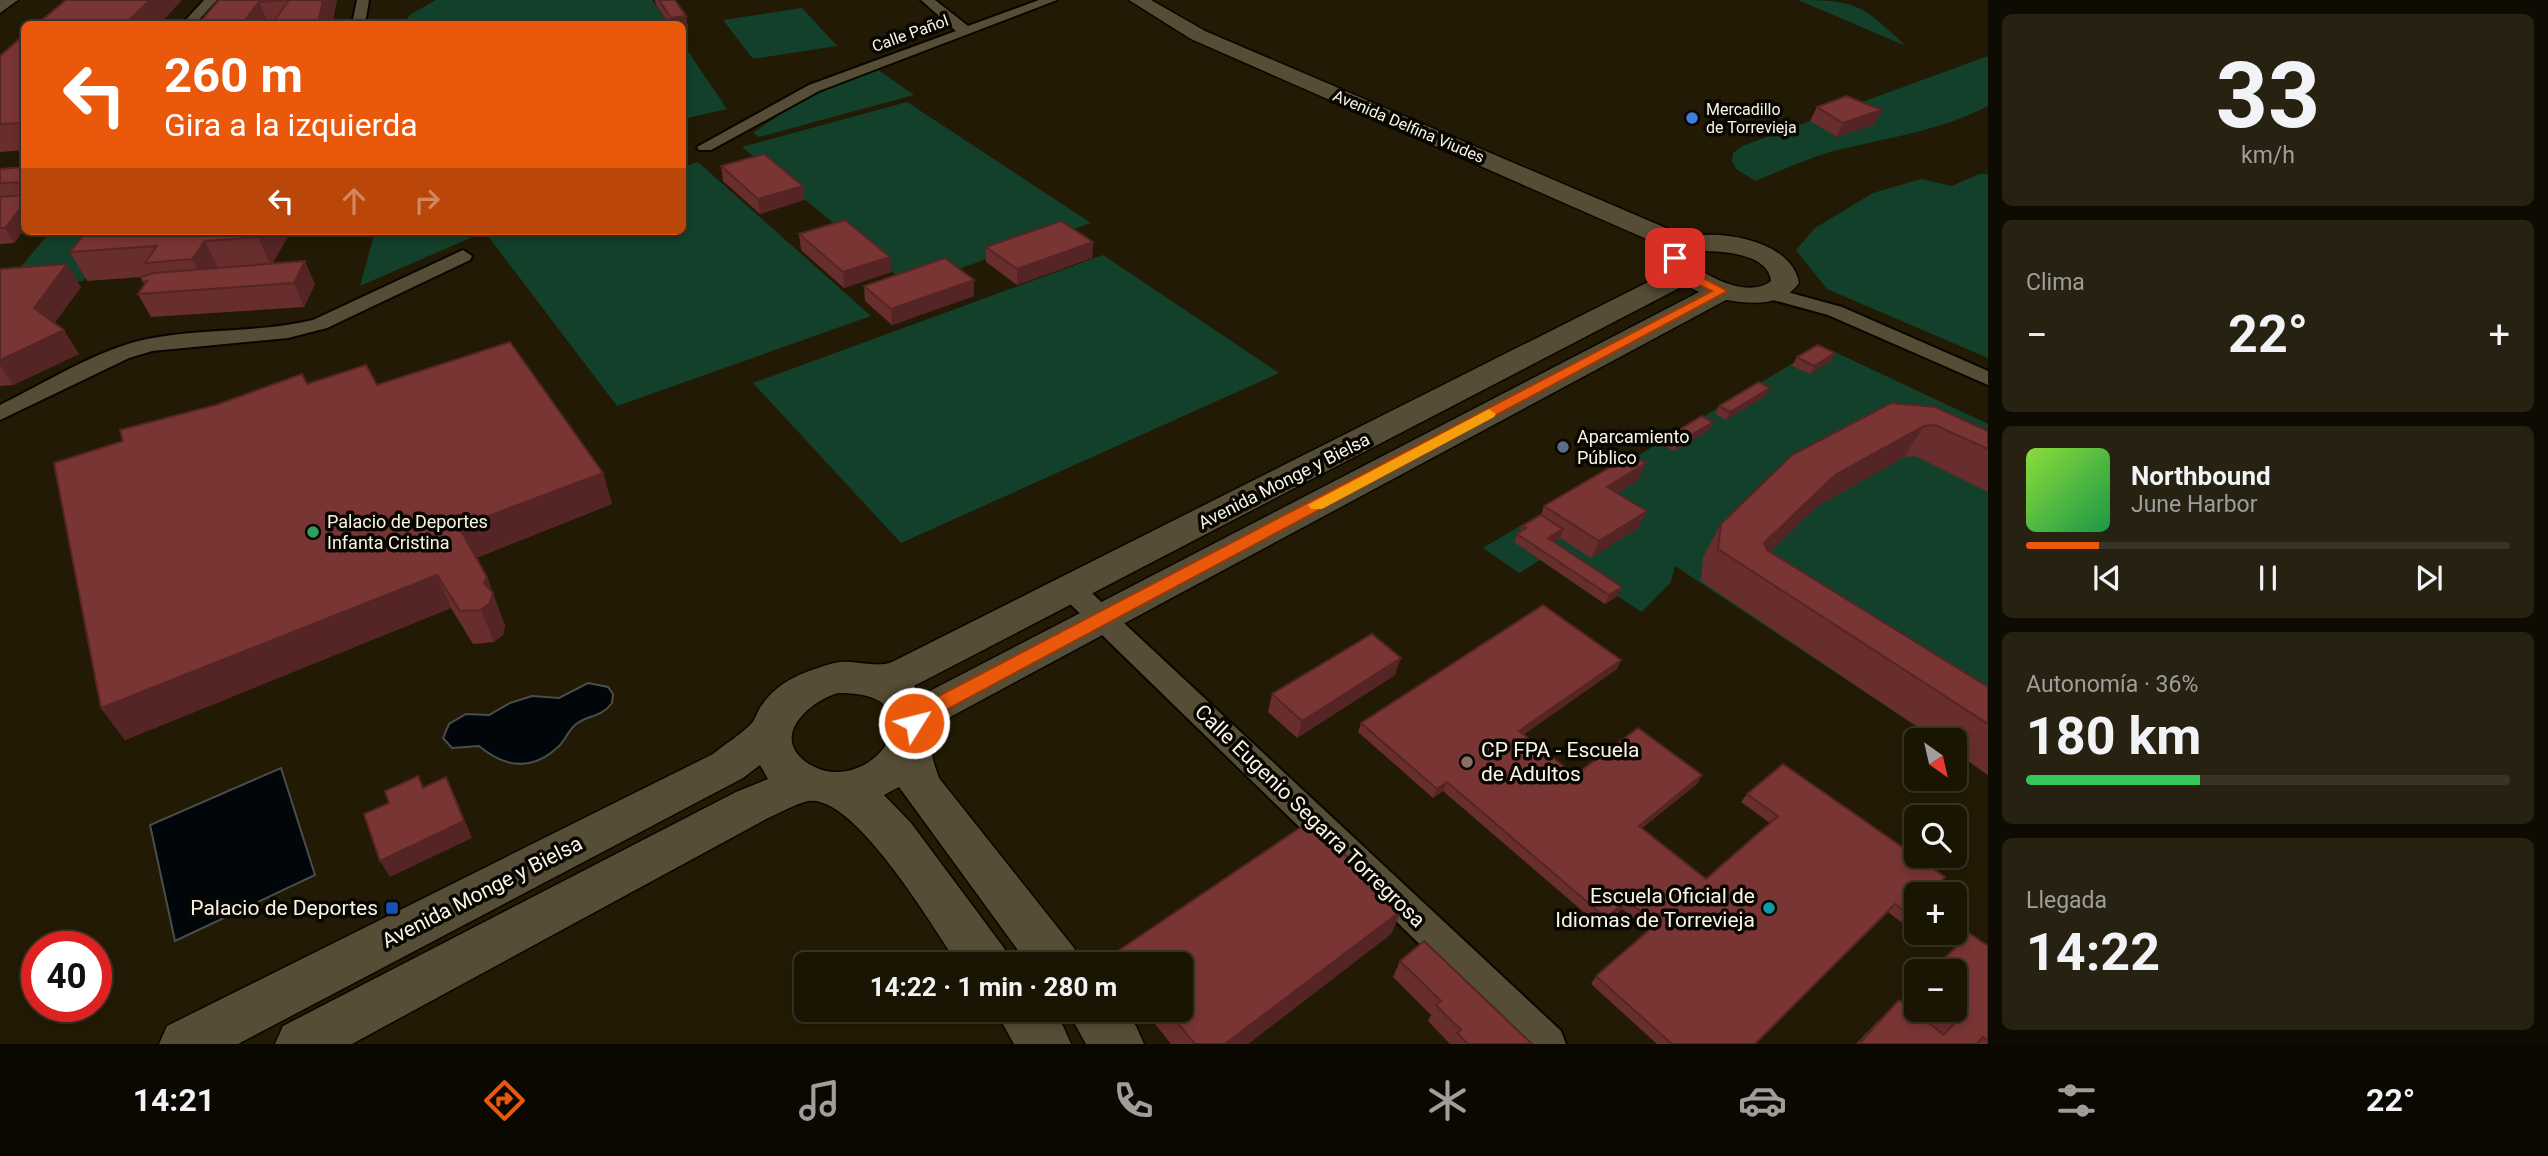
<!DOCTYPE html>
<html lang="es">
<meta charset="utf-8">
<style>
body{margin:0;font-family:Roboto,sans-serif;background:#272112;color:#f1f3f6;height:100vh;display:flex;flex-direction:column;font-size:26px;white-space:nowrap}
*{box-sizing:border-box;margin:0}
p{font-size:23px;color:#9f9e9a}
.icon{flex:none;width:38px;height:38px;fill:none;stroke:currentColor;stroke-width:2;stroke-linecap:round;stroke-linejoin:round}
.map{position:relative;flex:1;overflow:hidden}
.side{display:flex;flex-direction:column;gap:14px;padding:14px;background:#0e0b02;width:560px}
.side>*{flex:none}
.banner{position:absolute;left:21px;top:21px;width:665px;height:214px;border-radius:10px;box-shadow:0 4px 10px #0003,0 0 0 2px #383325;background:#ea580c;color:#fff;overflow:hidden}
.needle{width:46px;rotate:146deg}
.fabs{position:absolute;left:1904px;top:728px;display:grid;gap:14px}
.fabs a{display:grid;place-items:center;width:63px;height:63px;border-radius:10px;background:#1a1403;box-shadow:0 4px 10px #0003,0 0 0 2px #383325;font-size:35px}
.speed{position:absolute;left:21px;top:931px;display:flex;gap:14px;font-size:35px;font-weight:700;text-align:center}
.speed>*{display:grid;place-content:center;width:91px;height:91px;border-radius:50%;background:#1a1403;box-shadow:0 4px 10px #0003,0 0 0 2px #383325;line-height:1}
.speed .limit{border:10px solid #d22;background:#fff;color:#111}
.pin{position:absolute;display:grid;place-items:center;width:60px;height:60px;color:#fff;margin:-30px;border-radius:14px;box-shadow:0 4px 10px #0006}
.me{position:absolute;width:77px;margin:-38px;rotate:54deg;stroke-linejoin:round;filter:drop-shadow(0 0 5px #0008)}
.turn{display:flex;align-items:center;gap:24px;height:147px;padding:0 28px;font-size:32px}
.turn .icon{width:91px;height:91px;stroke-width:2.5}
.turn b{display:block;font-size:49px;line-height:60px}
.lanes{display:flex;align-items:center;height:66px;padding:0 28px;background:#0003;justify-content:center;gap:35px;direction:ltr}
.lanes .off{opacity:.35}
.big{font-size:52px;font-weight:700;line-height:1.1}
.side .card{flex:1;display:flex;flex-direction:column;justify-content:center;gap:10px;min-width:0;padding:0 24px;border-radius:10px;background:#272112}
.side .dial{align-items:center;gap:0}
.dial b{font-size:91px;line-height:1}
.song{display:flex;align-items:center;gap:21px}
.cover{width:84px;height:84px;border-radius:10px;background:linear-gradient(135deg,hsl(90 70% 55%),hsl(140 70% 35%))}
.played{height:7px;border-radius:4px;background:linear-gradient(90deg,#ea580c 15%,#383325 15%)}
.keys{display:flex;justify-content:space-around;direction:ltr}
.heat{display:flex;justify-content:space-between;align-items:center;font-size:38px;direction:ltr}
.charge{height:10px;border-radius:5px;background:linear-gradient(90deg,#34c759 36%,#383325 0)}
.trip{position:absolute;left:794px;top:952px;width:399px;height:70px;border-radius:10px;background:#1a1403;box-shadow:0 4px 10px #0003,0 0 0 2px #383325;font-weight:700;line-height:70px;text-align:center}
.tab-bar{display:flex;height:112px;justify-content:space-around;align-items:center;background:#0a0801;color:#9f9e9a}
.tab-bar .icon{width:49px;height:49px}
.tab-bar .on{color:#ea580c}
.tab-bar b{font-size:32px;color:#f1f3f6}
main{display:flex;flex:1;min-height:0}
.map>svg:first-child{display:block}
.green{fill:#13402a}
.water{fill:#000609;stroke:#4b4d4b;stroke-width:2}
.lines{fill:none;stroke-linecap:round;stroke-linejoin:round}
.street-casing{stroke:#0b0500;stroke-width:4}
.secondary-casing{stroke:#0b0500;stroke-width:3}
.street{fill:#564d36;fill-rule:evenodd}
.secondary{fill:#564d36;fill-rule:evenodd}
.wall{fill:#682d2d}
.shaded-wall{fill:#552424}
.building{fill:#793434;stroke:#552424;stroke-width:2}
.route{fill:#ea580c;stroke:#983908;stroke-width:2}
.slow{fill:#f59e0b}
.shop-dot{fill:#3f7fe0;stroke:#080601;stroke-width:2.5}
.service-dot{fill:#5c6f8a;stroke:#080601;stroke-width:2.5}
.leisure-dot{fill:#2e9e5b;stroke:#080601;stroke-width:2.5}
.education-dot{fill:#8d6e63;stroke:#080601;stroke-width:2.5}
.transit-dot{fill:#1a4fb4;stroke:#080601;stroke-width:2.5}
.culture-dot{fill:#0f9aa8;stroke:#080601;stroke-width:2.5}
.labels{text-anchor:middle;stroke-width:7;stroke-linejoin:round;paint-order:stroke}
.far-street-label{font-size:16px;fill:#f9f4e6;stroke:#080601}
.far-poi-label{font-size:16px;fill:#f9f4e6;stroke:#080601;text-anchor:start}
.poi-label{font-size:18px;fill:#f9f4e6;stroke:#080601;text-anchor:start}
.street-label{font-size:18px;fill:#f9f4e6;stroke:#080601}
.near-poi-label{font-size:21px;fill:#f9f4e6;stroke:#080601;text-anchor:end}
.near-street-label{font-size:21px;fill:#f9f4e6;stroke:#080601}
</style>
<main>
<div class="map">
<svg width="1988" height="1044" viewBox="0 0 1988 1044">
<rect width="100%" height="100%" fill="#221a04"/>
<g class="green">
<polygon points="436,0 652,0 669,24 402,24 411,14"/>
<path d="M1798 0C1858 0 1863 6 1906 46Z"/>
<polygon points="802,8 837,46 753,59 723,20"/>
<polygon points="683,44 727,109 683,119"/>
<path d="M1988 56V106C1942 130 1892 137 1842 149 1812 156 1785 169 1756 181L1736 169 1732 161 1733 153 1742 146Z"/>
<polygon points="877,69 914,95 759,137 753,133 810,94"/>
<polygon points="907,102 1091,223 909,286 742,147"/>
<polygon points="698,162 871,316 617,406 484,231 682,231 683,167"/>
<polygon points="1979,174 1988,174 1988,358 1827,289 1796,250 1815,228 1873,193 1921,179 1952,186"/>
<polygon points="51,231 121,231 83,281 3,288"/>
<polygon points="375,231 475,231 477,235 360,286"/>
<polygon points="1103,255 1279,373 901,543 753,383"/>
<polygon points="1822,346 1988,424 1988,775 1955,752 1955,740 1937,740 1675,566 1671,582 1642,612 1617,596 1605,604 1540,560 1519,573 1483,548"/>
</g>
<g class="water">
<path d="M588 683 608 687 613 694 612 703C600 719 588 714 575 725 568 731 565 741 558 747 531 772 504 767 479 746L452 748 443 738 449 724 466 714 489 715 510 703 532 696 559 698Z"/>
<polygon points="281,768 315,875 175,941 150,825"/>
</g>
<g class="lines">
<defs>
<g id="street">
<polygon points="204,0 217,0 195,24 182,24"/>
<polygon points="357,0 369,0 365,24 352,24"/>
<polygon points="921,0 935,0 968,26 1039,0 1057,0 819,91 711,150 699,150 697,147 809,85 956,31"/>
<path d="M463 250 472 256 470 260 327 328 288 338 152 351 129 358 0 420V405C47 382 96 350 147 339 202 328 259 333 313 320Z"/>
<polygon points="1769,287 1842,307 1988,371 1988,385 1828,315 1762,297 1759,293 1762,289"/>
<polygon points="1071,580 1080,582 1561,1031 1566,1044 1522,1044 1062,596 1058,589 1062,582"/>
</g>
<g id="secondary">
<polygon points="0,0 18,0 0,13"/>
<path d="M1129 0H1151L1205 31 1687 237C1722 229 1792 241 1799 283 1782 307 1751 304 1726 300L952 716C926 737 928 747 939 778L1074 948 1081 964H1028L899 787 884 795 911 823 1004 948 1011 964H958C933 928 855 794 808 801 795 804 780 813 768 818L352 1044H275L283 1026 736 792 768 779 760 765 743 778 238 1044H159L167 1026 713 754C725 744 740 735 751 724 756 719 757 711 762 705 779 680 806 671 834 663 854 658 873 669 892 662L1670 271 1662 258 1667 248 1191 39ZM1700 251C1721 251 1768 253 1771 281 1749 298 1711 279 1692 264L1690 255ZM1685 285 1699 292 922 695 914 686ZM838 693C948 691 869 806 806 762 770 736 810 701 838 693Z"/>
<polygon points="995,1010 1051,1010 1063,1026 1071,1044 1014,1044"/>
<polygon points="1067,1010 1123,1010 1136,1026 1144,1044 1086,1044"/>
</g>
</defs>
<use href="#street" class="street-casing"/>
<use href="#secondary" class="secondary-casing"/>
<use href="#street" class="street"/>
<use href="#secondary" class="secondary"/>
</g>
<g class="wall">
<polygon points="219,0 337,0 332,24 198,24"/>
<polygon points="655,0 675,0 686,16 688,29 682,30 682,24 669,24 656,5"/>
<polygon points="24,35 24,150 0,152 0,56"/>
<polygon points="1817,107 1875,124 1837,137 1810,121"/>
<polygon points="721,166 803,186 804,200 760,214 723,181"/>
<polygon points="24,167 24,230 14,243 0,244 0,169"/>
<polygon points="291,231 272,264 315,284 304,307 151,317 138,294 145,285 141,277 142,277 87,281 70,252"/>
<polygon points="799,234 890,257 891,272 844,288 801,250"/>
<polygon points="1093,242 1092,258 1017,285 986,262 986,247"/>
<polygon points="0,269 81,287 54,323 79,354 13,385 0,386"/>
<polygon points="974,280 974,296 892,325 865,301 864,286"/>
<polygon points="1797,357 1831,361 1810,374 1792,366"/>
<polygon points="307,384 377,385 603,473 612,504 476,558 487,577 505,626 503,635 494,642 473,644 451,608 125,740 101,708"/>
<polygon points="1770,388 1765,396 1726,420 1715,414 1719,406"/>
<polygon points="1891,403 1988,431 1988,492 1915,456 1904,457 1816,507 1770,552 1988,687 1988,775 1955,752 1955,740 1937,740 1701,581 1703,557 1721,524"/>
<polygon points="1713,422 1709,430 1674,451 1663,445 1667,437"/>
<polygon points="1646,463 1638,480 1617,493 1647,511 1638,528 1591,558 1560,538 1553,542 1622,587 1617,596 1605,604 1514,542 1517,534 1520,531 1522,526 1541,515 1544,506"/>
<polygon points="1621,660 1617,669 1523,735 1575,775 1697,784 1642,828 1706,879 1770,823 1741,802 1747,794 1916,907 1901,922 1888,912 1755,1044 1657,1044 1591,984 1596,976 1648,931 1622,909 1601,927 1443,791 1433,798 1358,732 1361,723"/>
<polygon points="1395,675 1297,738 1268,712 1272,694"/>
<polygon points="1402,910 1391,934 1248,1044 1171,1044 1144,1010 1181,1010 1181,964 1117,964 1118,951"/>
<polygon points="1969,933 1988,946 1988,1044 1856,1044 1876,1023 1899,1000 1902,1002 1916,987 1916,1010 1955,1010 1955,971 1930,971"/>
<polygon points="1400,961 1532,1044 1450,1044 1428,1021 1431,1015 1393,977"/>
</g>
<g class="shaded-wall">
<polygon points="150,0 182,0 160,24 125,24"/>
<polygon points="323,0 337,0 332,24 318,24"/>
<polygon points="259,2 268,24 242,24"/>
<polygon points="686,16 688,29 682,30 682,24 672,24 671,18"/>
<polygon points="1882,110 1875,124 1837,137 1843,123"/>
<polygon points="803,186 804,200 760,214 758,199"/>
<polygon points="24,204 24,230 14,243 5,228"/>
<polygon points="262,231 291,231 271,266 258,237"/>
<polygon points="205,241 219,270 207,289 192,259"/>
<polygon points="1093,242 1092,258 1017,285 1017,269"/>
<polygon points="890,257 891,272 844,288 843,272"/>
<polygon points="305,261 315,284 304,307 294,283"/>
<polygon points="67,264 81,287 48,332 34,308"/>
<polygon points="974,280 974,296 892,325 891,309"/>
<polygon points="64,330 79,354 13,385 0,365 0,360"/>
<polygon points="1835,353 1831,361 1810,374 1814,366"/>
<polygon points="1770,388 1765,396 1726,420 1730,412"/>
<polygon points="1713,422 1709,430 1674,451 1678,443"/>
<polygon points="1924,426 1904,457 1816,507 1751,570 1764,543 1835,475"/>
<polygon points="1646,463 1638,480 1600,504 1607,487"/>
<polygon points="603,473 612,504 472,559 459,527"/>
<polygon points="1647,511 1638,528 1591,558 1599,541"/>
<polygon points="1563,529 1560,538 1544,547 1548,538"/>
<polygon points="437,575 451,608 125,740 101,708"/>
<polygon points="487,577 505,626 503,635 494,642 481,610 484,583"/>
<polygon points="1622,587 1617,596 1605,604 1609,595"/>
<polygon points="1401,658 1395,675 1297,738 1302,721"/>
<polygon points="1621,660 1617,669 1515,740 1519,731"/>
<polygon points="1702,775 1697,784 1634,834 1639,826"/>
<polygon points="446,777 454,794 472,838 390,877 380,861"/>
<polygon points="1447,782 1443,791 1433,798 1437,789"/>
<polygon points="1627,900 1622,909 1601,927 1606,918"/>
<polygon points="1402,910 1391,934 1248,1044 1225,1044"/>
</g>
<g class="building">
<polygon points="66,0 150,0 125,24 37,24"/>
<polygon points="219,0 323,0 318,24 272,24 289,0 259,2 242,24 198,24"/>
<polygon points="659,0 675,0 686,16 671,18"/>
<polygon points="24,35 24,123 0,124 0,56"/>
<polygon points="1846,96 1882,110 1843,123 1817,107"/>
<polygon points="764,154 803,186 758,199 721,166"/>
<polygon points="24,167 24,182 0,183 0,169"/>
<polygon points="24,195 24,204 5,228 0,228 0,197"/>
<polygon points="845,220 890,257 843,272 799,234"/>
<polygon points="1061,221 1093,242 1017,269 986,247"/>
<polygon points="87,231 262,231 258,237 205,241 192,259 145,263 157,246 70,252"/>
<polygon points="945,258 974,280 891,309 864,286"/>
<polygon points="305,261 294,283 138,294 147,281 143,282 141,277 154,273"/>
<polygon points="67,264 34,308 64,330 0,360 0,269"/>
<polygon points="510,342 603,473 459,527 487,577 484,583 493,593 490,603 481,610 460,611 437,575 101,708 54,463 123,441 120,430 216,405 302,374 307,384 366,365 377,385"/>
<polygon points="1818,345 1835,353 1814,366 1797,357"/>
<polygon points="1759,382 1770,388 1730,412 1719,406"/>
<polygon points="1891,403 1935,407 1988,431 1988,449 1935,425 1924,426 1835,475 1764,543 1767,550 1988,687 1988,724 1718,549 1721,524 1792,455"/>
<polygon points="1702,416 1713,422 1678,443 1667,437"/>
<polygon points="1631,455 1646,463 1607,487 1647,511 1599,541 1544,506"/>
<polygon points="1541,515 1563,529 1548,538 1622,587 1609,595 1517,534 1526,528 1522,526"/>
<polygon points="1543,605 1621,660 1519,731 1575,775 1638,728 1702,775 1639,826 1706,879 1778,816 1747,794 1783,764 1945,877 1928,894 1916,894 1916,907 1909,914 1895,904 1755,1044 1672,1044 1596,976 1656,924 1627,900 1606,918 1447,782 1437,789 1361,723"/>
<polygon points="1372,634 1401,658 1302,721 1272,694"/>
<polygon points="418,776 423,788 446,777 464,821 380,861 364,814 389,803 385,791"/>
<polygon points="1310,821 1402,910 1225,1044 1195,1044 1167,1010 1181,1010 1181,964 1129,964 1118,951"/>
<polygon points="1969,933 1988,946 1988,1041 1983,1037 1977,1044 1859,1044 1899,1000 1944,1035 1959,1018 1949,1010 1955,1010 1955,971 1933,971"/>
<polygon points="1424,941 1532,1044 1468,1044 1457,1033 1461,1030 1436,1005 1441,1001 1400,961"/>
</g>
<polygon class="route" points="1671,256 1679,256 1690,271 1728,291 944,711 921,729 907,729 904,723 931,700 1712,291 1681,277 1669,258"/>
<polygon class="slow" points="1489,409 1496,414 1494,417 1322,509 1311,509 1308,505"/>
<circle class="shop-dot" cx="1692" cy="118" r="7"/>
<circle class="service-dot" cx="1563" cy="447" r="7"/>
<circle class="leisure-dot" cx="313" cy="532" r="7"/>
<circle class="education-dot" cx="1467" cy="762" r="7"/>
<rect class="transit-dot" x="385" y="901" width="14" height="14" rx="3.5"/>
<circle class="culture-dot" cx="1769" cy="908" r="7"/>
<g class="labels">
<g class="far-street-label">
<text transform="translate(910 33) rotate(-20)" y="6">Calle Pañol</text>
<text transform="translate(1409 126) rotate(23)" y="6">Avenida Delfina Viudes</text>
</g>
<g class="far-poi-label">
<text x="1706" y="115">Mercadillo<tspan x="1706" dy="18">de Torrevieja</tspan></text>
</g>
<g class="poi-label">
<text x="1577" y="443">Aparcamiento<tspan x="1577" dy="21">Público</tspan></text>
<text x="327" y="528">Palacio de Deportes<tspan x="327" dy="21">Infanta Cristina</tspan></text>
</g>
<g class="street-label">
<text transform="translate(1284 481) rotate(-27)" y="6">Avenida Monge y Bielsa</text>
</g>
<g class="near-poi-label">
<text x="1481" y="757" text-anchor="start">CP FPA - Escuela<tspan x="1481" dy="24">de Adultos</tspan></text>
<text x="1755" y="903">Escuela Oficial de<tspan x="1755" dy="24">Idiomas de Torrevieja</tspan></text>
<text x="378" y="915">Palacio de Deportes</text>
</g>
<g class="near-street-label">
<text transform="translate(1310 816) rotate(44)" y="7">Calle Eugenio Segarra Torregrosa</text>
<text transform="translate(482 892) rotate(-27)" y="7">Avenida Monge y Bielsa</text>
</g>
</g>
</svg>
<div class="fabs">
<a><svg class="needle" viewBox="-14 -14 28 28"><path d="M0-13l5 13h-10z" fill="#e53935"/><path d="M0 13l5-13h-10z" fill="#9f9e9a"/></svg></a>
<a><svg class="icon" aria-label="search" viewBox="0 0 24 24"><circle cx="10" cy="10" r="6"/><path d="M15 15l6 6"/></svg></a>
<a>+</a>
<a>−</a>
</div>
<div class="speed"><div class="limit">40</div></div>
<div class="pin" style="left:1675px;top:258px;background:#d93025"><svg class="icon" aria-label="arrive" viewBox="0 0 24 24"><path d="M6 21V4h12l-3 4 3 4H6"/></svg></div>
<svg class="me" style="left:914px;top:723px" viewBox="-20 -20 40 40"><circle r="17" fill="#ea580c" stroke="#fff" stroke-width="3"/><path d="M0-11L8 9 0 5-8 9z" fill="#fff"/></svg>
<div class="trip">14:22 · 1 min · 280 m</div>
<div class="banner">
<div class="turn"><svg class="icon" aria-label="left" viewBox="0 0 24 24"><path d="M17 20v-9H6M10 6l-5 5 5 5"/></svg><div><b>260 m</b>Gira a la izquierda</div></div>
<div class="lanes"><svg class="icon" aria-label="left" viewBox="0 0 24 24"><path d="M17 20v-9H6M10 6l-5 5 5 5"/></svg><svg class="icon off" aria-label="ahead" viewBox="0 0 24 24"><path d="M12 20V5M6 11l6-6 6 6"/></svg><svg class="icon off" aria-label="right" viewBox="0 0 24 24"><path d="M7 20v-9h11M14 6l5 5-5 5"/></svg></div>
</div>
</div>
<section class="side">
<div class="card dial"><b>33</b><p>km/h</p></div>
<div class="card"><p>Clima</p>
<div class="heat"><a>−</a><b class="big">22°</b><a>+</a></div>
</div>
<div class="card">
<div class="song"><i class="cover"></i><div><b>Northbound</b><p>June Harbor</p></div></div>
<div class="played"></div>
<div class="keys"><svg class="icon" aria-label="previous" viewBox="0 0 24 24"><path d="M18 5L8 12l10 7zM5 5v14"/></svg><svg class="icon" aria-label="pause" viewBox="0 0 24 24"><path d="M8 5v14M16 5v14"/></svg><svg class="icon" aria-label="next" viewBox="0 0 24 24"><path d="M6 5l10 7-10 7zM19 5v14"/></svg></div>
</div>
<div class="card"><p>Autonomía · 36%</p><b class="big">180 km</b><div class="charge"></div></div>
<div class="card"><p>Llegada</p><b class="big">14:22</b></div>
</section>
</main>
<nav class="tab-bar">
<b>14:21</b>
<svg class="icon on" aria-label="directions" viewBox="0 0 24 24"><path d="M12 3l9 9-9 9-9-9zM9 14v-3h6M13 9l2 2-2 2"/></svg>
<svg class="icon" aria-label="music" viewBox="0 0 24 24"><path d="M9 18V5l10-2v13"/><circle cx="6" cy="18" r="3"/><circle cx="16" cy="16" r="3"/></svg>
<svg class="icon" aria-label="phone" viewBox="0 0 24 24"><path d="M5 4h4l2 5-3 2q2 4 5 5l2-3 5 2v4C11 20 4 13 5 4z"/></svg>
<svg class="icon" aria-label="climate" viewBox="0 0 24 24"><path d="M12 3v18M4 7l16 10M4 17L20 7"/></svg>
<svg class="icon" aria-label="car" viewBox="0 0 24 24"><path d="M5 17H2v-5l4-1 3-4h7l3 4 3 1v5h-3M9 17h6M6 11h13"/><circle cx="7" cy="17" r="2"/><circle cx="17" cy="17" r="2"/></svg>
<svg class="icon" aria-label="filters" viewBox="0 0 24 24"><path d="M4 7h16M4 17h16"/><circle cx="9" cy="7" r="2"/><circle cx="15" cy="17" r="2"/></svg>
<b>22°</b>
</nav>
